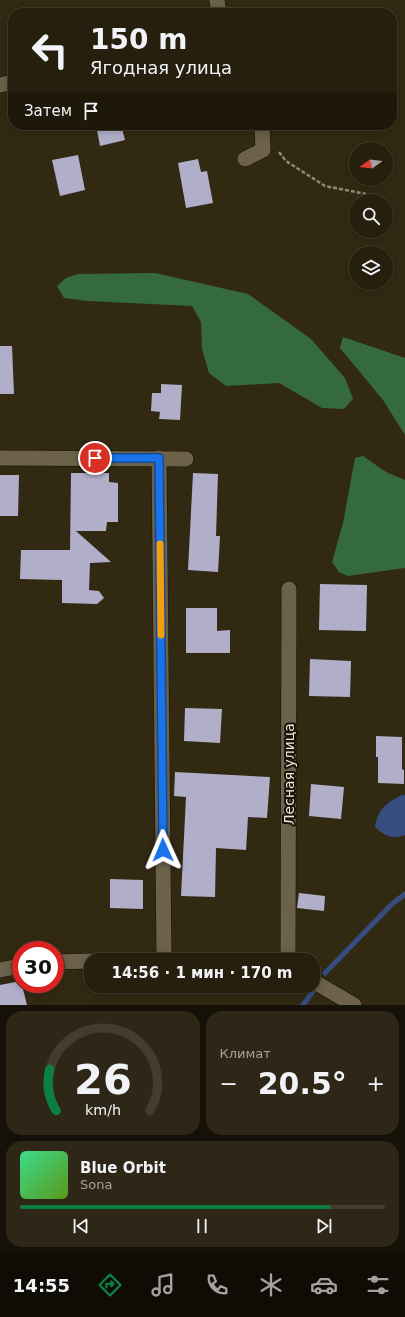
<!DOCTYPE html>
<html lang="ru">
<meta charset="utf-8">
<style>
body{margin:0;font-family:"DejaVu Sans",sans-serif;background:#2e2717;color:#f1f3f6;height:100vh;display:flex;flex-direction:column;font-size:15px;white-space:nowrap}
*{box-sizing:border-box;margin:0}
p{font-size:13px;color:#a4a29e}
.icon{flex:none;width:22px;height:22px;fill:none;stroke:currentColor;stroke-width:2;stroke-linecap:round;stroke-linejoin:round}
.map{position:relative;height:1005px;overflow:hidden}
.drawer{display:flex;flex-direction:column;gap:6px;padding:6px;background:#151108;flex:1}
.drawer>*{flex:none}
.top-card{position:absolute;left:8px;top:8px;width:389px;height:122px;border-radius:16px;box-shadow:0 2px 10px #0003,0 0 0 1px #423d2e;background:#261f0e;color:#f1f3f6;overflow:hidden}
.needle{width:26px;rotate:255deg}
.tools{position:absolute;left:349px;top:142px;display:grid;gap:8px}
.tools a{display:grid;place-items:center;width:44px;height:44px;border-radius:50%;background:#261f0e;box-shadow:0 2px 10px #0003,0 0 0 1px #423d2e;font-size:20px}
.speed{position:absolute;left:12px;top:941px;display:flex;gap:8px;font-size:20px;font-weight:700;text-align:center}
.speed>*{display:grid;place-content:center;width:52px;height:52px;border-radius:50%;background:#261f0e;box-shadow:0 2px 10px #0003,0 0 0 1px #423d2e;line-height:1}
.speed .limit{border:6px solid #d22;background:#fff;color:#111}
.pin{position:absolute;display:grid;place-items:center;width:34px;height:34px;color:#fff;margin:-17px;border:2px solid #fff;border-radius:50%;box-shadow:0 1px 4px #0007}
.me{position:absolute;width:44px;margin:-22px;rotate:359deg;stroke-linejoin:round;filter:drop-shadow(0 0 3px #0008)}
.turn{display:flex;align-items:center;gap:14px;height:84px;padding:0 16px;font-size:18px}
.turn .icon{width:52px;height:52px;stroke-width:2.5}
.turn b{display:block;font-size:28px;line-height:34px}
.then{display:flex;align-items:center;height:38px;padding:0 16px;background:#0003;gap:8px;font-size:15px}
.big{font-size:30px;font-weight:800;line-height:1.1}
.drawer .tile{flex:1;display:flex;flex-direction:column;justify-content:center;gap:6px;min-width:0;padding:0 14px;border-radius:16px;background:#2e2717}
.drawer .dial{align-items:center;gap:0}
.dial svg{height:104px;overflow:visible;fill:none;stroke:#423d2e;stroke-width:7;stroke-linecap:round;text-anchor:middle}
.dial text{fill:#f1f3f6;stroke:none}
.song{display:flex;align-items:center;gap:12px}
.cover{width:48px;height:48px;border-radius:6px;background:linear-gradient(135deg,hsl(150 70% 55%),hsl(90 70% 35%))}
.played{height:4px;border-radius:2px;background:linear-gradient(90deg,#0b8043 85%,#423d2e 85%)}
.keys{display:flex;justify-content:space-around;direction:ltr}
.heat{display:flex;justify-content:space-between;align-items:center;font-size:22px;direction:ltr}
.drawer .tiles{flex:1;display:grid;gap:6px;grid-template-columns:1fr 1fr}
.tile:last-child{grid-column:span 2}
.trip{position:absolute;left:84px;top:953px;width:236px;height:40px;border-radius:16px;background:#261f0e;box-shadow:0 2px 10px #0003,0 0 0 1px #423d2e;font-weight:800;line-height:40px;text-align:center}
.dock{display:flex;height:64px;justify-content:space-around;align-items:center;background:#0f0c06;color:#a4a29e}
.dock .icon{width:28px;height:28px}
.dock .current{color:#0b8043}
.dock b{font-size:18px;color:#f1f3f6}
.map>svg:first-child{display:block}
.forest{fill:#356a3f}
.water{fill:#364d80}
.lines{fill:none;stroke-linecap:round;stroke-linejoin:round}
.stream{stroke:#364d80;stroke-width:5}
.building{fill:#b0aec9}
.minor-casing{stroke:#1a1100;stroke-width:16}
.path{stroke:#908977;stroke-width:2.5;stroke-dasharray:4 2;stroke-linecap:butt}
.minor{stroke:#6c624a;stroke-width:15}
.route-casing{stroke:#114b97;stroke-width:10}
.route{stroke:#1a73e8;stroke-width:7}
.slow{stroke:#f59e0b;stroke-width:7}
.labels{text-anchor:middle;stroke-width:4;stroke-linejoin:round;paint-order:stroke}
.street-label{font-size:14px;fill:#efeadc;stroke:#161208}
</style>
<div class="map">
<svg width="405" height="1005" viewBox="0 0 405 1005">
<rect width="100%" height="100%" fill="#322912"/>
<g class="forest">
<polygon points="155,273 248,294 311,339 345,378 353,399 344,409 322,408 279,383 226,386 209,373 202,349 201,322 192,306 88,301 64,298 57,286 66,278 78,274"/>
<polygon points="343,337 405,358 405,435 383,400 340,348"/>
<polygon points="363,456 386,472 405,480 405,568 348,576 339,572 332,562 343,523 355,458"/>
</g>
<path class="water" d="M402 795H405V835C392 840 385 836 375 827 378 809 386 803 402 795Z"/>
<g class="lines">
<g class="stream">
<polyline points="325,973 392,904 405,894"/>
<polyline points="303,1005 314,990"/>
</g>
</g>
<g class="building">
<polygon points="96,125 121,125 125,140 100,146"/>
<polygon points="78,155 85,190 60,196 52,160"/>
<polygon points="198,159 201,172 207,171 213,203 186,208 178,163"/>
<polygon points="0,346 12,346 14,394 0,394"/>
<polygon points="161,384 182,385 180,420 159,419 160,412 151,411 152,393 161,393"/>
<polygon points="71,473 109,473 109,482 118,483 118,522 107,522 106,531 76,531 111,562 90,563 89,590 99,591 104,598 97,604 62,603 62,580 20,579 21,550 70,550"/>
<polygon points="193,473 218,474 216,536 220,536 218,572 188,570"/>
<polygon points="0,475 19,475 18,516 0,516"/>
<polygon points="320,584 367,585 366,631 319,630"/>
<polygon points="186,608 217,608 217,631 230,630 230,653 186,653"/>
<polygon points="310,659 351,661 350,697 309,696"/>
<polygon points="185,708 222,709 220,743 184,741"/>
<polygon points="376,736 402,737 402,769 404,770 404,784 378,783 378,757 376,757"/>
<polygon points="175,772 270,777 267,818 248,817 246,850 216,848 215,897 181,896 186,797 174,796"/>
<polygon points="311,784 344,787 341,819 309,816"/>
<polygon points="110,879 143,880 143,909 110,908"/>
<polygon points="299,893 325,896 324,911 297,908"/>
<polygon points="21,981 27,1005 0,1005 0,985"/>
</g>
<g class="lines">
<defs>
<g id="minor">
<polyline points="217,0 219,13"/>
<polyline points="0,85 13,82"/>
<polyline points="245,159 263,150 262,125"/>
<polyline points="0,458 186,459"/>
<polyline points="159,458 164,959"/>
<polyline points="132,960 176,960"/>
<polyline points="288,960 289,589"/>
<polyline points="55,962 91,961"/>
<polyline points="0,970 21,966"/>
<polyline points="313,981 354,1005"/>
</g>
</defs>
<use href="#minor" class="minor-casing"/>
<polyline class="path" points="279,152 286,161 325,186 366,194"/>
<use href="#minor" class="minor"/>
</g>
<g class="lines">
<defs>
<polyline id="route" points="95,458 159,458 163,850"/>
</defs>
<use href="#route" class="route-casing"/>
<use href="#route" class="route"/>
<polyline class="slow" points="160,544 161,635"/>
</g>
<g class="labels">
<g class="street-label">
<text transform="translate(289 774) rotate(-90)" y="5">Лесная улица</text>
</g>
</g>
</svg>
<div class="tools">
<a><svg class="needle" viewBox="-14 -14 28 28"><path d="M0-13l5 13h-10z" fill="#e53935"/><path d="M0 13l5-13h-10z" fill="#a4a29e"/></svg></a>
<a><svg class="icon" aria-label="search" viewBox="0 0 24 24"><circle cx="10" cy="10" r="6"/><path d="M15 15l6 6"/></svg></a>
<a><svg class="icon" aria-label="layers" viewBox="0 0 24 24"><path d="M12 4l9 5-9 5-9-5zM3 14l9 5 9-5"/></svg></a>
</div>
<div class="speed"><div class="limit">30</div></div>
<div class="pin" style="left:95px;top:458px;background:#d93025"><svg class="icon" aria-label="arrive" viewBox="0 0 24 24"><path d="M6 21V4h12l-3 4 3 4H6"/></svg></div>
<svg class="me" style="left:163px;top:850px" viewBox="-20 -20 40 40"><path d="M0-17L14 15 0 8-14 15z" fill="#1a73e8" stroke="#fff" stroke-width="4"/></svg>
<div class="trip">14:56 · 1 мин · 170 m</div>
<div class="top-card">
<div class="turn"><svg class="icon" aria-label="left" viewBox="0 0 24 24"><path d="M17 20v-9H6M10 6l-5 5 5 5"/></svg><div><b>150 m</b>Ягодная улица</div></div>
<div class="then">Затем<svg class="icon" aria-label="arrive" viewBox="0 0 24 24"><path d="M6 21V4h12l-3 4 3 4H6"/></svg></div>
</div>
</div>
<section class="drawer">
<div class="tiles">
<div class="tile dial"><svg viewBox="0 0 100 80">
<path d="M14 69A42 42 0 1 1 86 69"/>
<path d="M14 69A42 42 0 0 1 9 37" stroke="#0b8043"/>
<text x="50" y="56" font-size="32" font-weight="700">26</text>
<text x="50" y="72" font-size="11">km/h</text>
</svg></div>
<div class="tile"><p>Климат</p>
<div class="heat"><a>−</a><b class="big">20.5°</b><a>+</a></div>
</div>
<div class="tile">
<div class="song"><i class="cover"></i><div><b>Blue Orbit</b><p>Sona</p></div></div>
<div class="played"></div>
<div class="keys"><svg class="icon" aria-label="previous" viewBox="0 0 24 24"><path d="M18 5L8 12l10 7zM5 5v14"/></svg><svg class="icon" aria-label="pause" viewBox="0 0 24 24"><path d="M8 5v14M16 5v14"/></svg><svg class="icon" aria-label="next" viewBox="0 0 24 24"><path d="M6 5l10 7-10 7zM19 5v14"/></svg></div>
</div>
</div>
</section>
<nav class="dock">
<b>14:55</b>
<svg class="icon current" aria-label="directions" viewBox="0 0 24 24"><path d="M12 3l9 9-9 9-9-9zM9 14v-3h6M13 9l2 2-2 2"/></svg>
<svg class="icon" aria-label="music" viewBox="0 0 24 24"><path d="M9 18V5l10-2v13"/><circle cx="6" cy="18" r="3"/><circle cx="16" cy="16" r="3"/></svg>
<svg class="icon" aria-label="phone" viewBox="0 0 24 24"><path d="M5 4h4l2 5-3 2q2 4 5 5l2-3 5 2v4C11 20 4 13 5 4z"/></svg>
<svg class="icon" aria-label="climate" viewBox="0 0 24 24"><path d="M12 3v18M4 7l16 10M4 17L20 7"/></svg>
<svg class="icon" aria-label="car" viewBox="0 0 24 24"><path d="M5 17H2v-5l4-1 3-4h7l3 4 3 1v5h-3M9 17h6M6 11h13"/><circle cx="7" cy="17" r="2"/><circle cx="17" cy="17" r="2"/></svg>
<svg class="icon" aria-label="filters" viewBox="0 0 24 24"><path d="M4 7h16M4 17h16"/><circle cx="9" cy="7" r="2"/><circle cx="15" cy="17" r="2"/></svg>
</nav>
